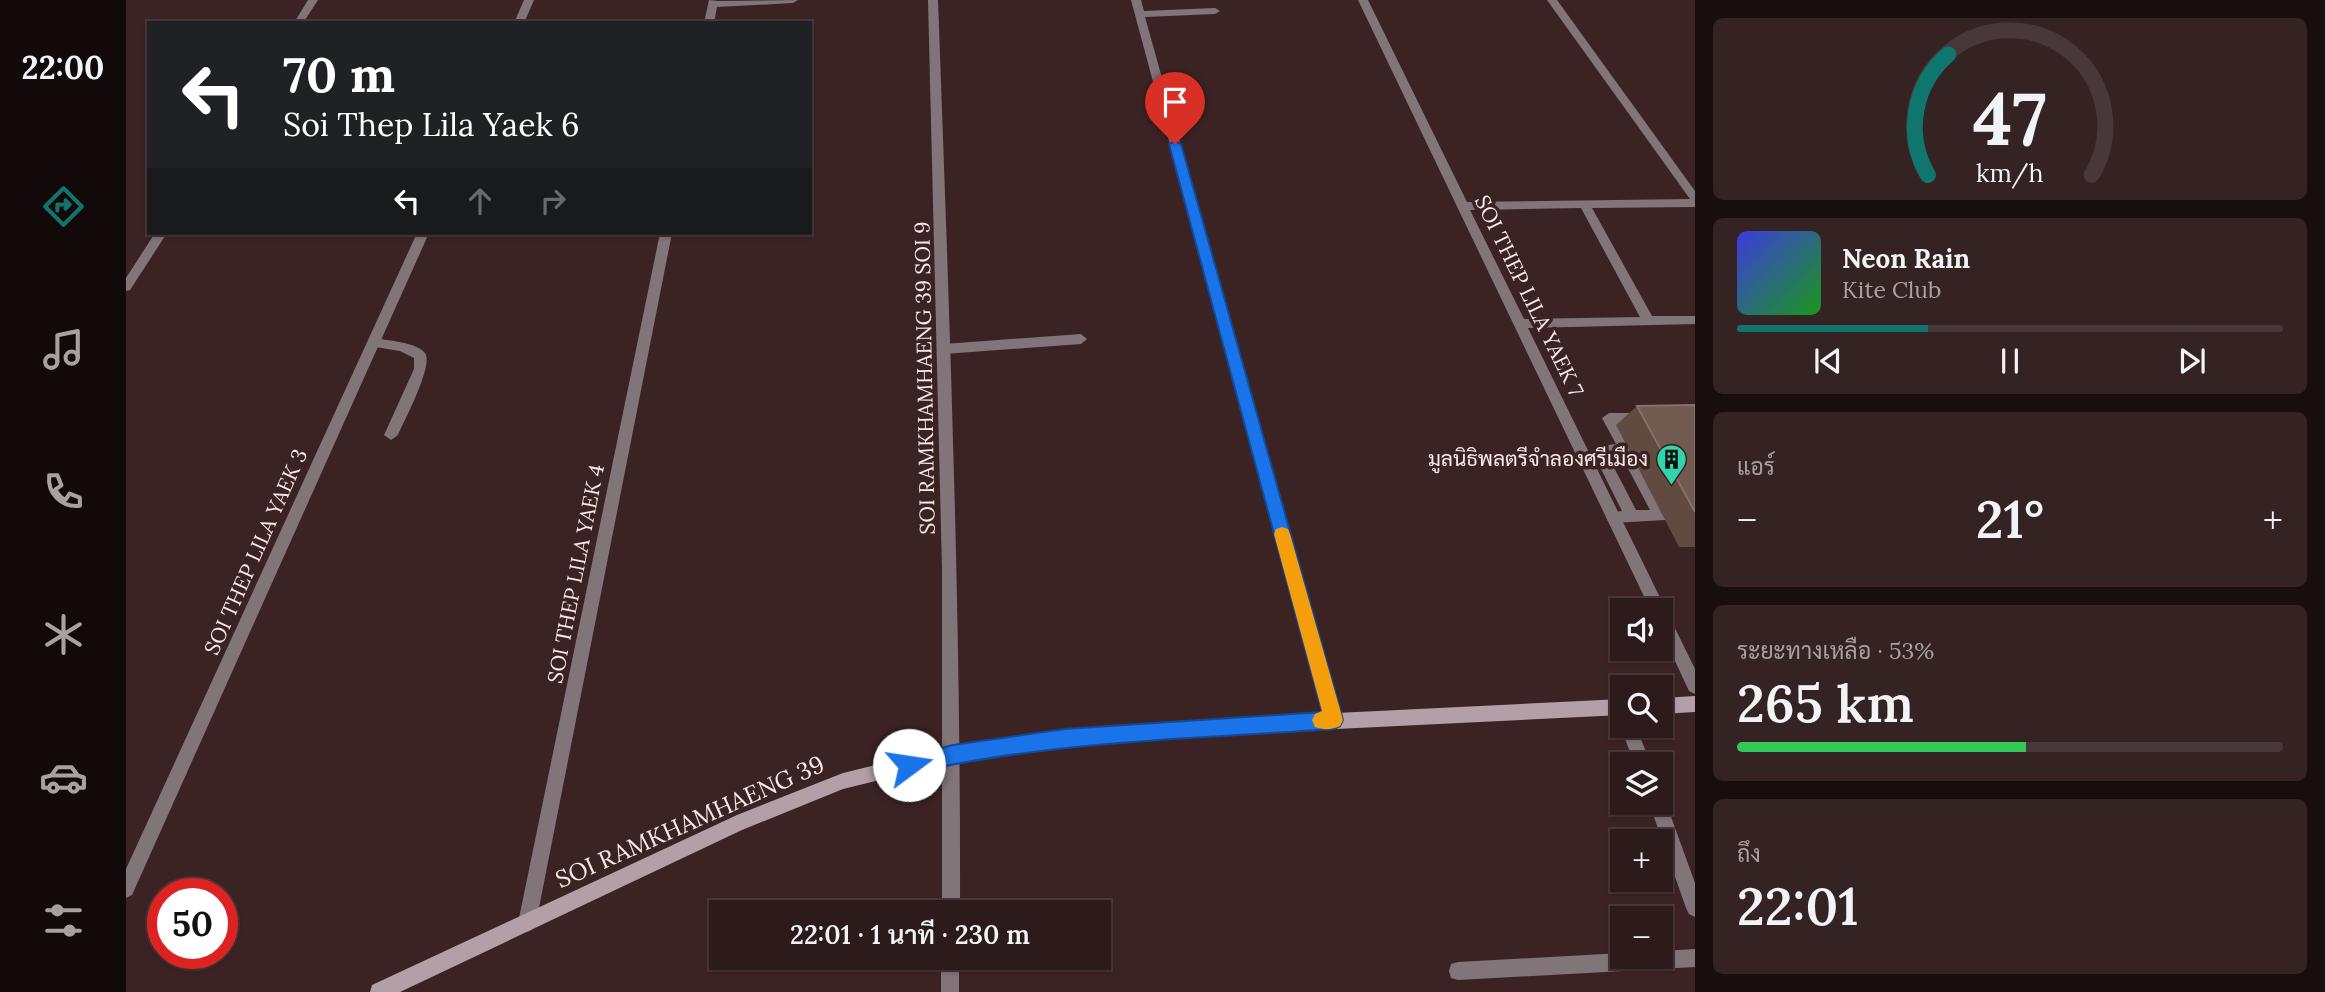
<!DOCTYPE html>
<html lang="th">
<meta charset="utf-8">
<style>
body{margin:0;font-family:Lora,Sarabun,serif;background:#352323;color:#f1f3f6;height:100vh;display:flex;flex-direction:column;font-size:26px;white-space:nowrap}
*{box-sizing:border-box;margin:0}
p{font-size:23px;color:#a7a1a2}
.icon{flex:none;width:38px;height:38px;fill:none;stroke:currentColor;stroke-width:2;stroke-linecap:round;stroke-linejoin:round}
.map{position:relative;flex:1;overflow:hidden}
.panel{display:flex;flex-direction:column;gap:18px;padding:18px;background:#190e0e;width:630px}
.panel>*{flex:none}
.top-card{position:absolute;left:21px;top:21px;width:665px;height:214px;border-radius:0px;box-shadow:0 2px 5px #0004,0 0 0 2px #483839;background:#202124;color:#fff;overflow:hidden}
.fabs{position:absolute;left:1484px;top:598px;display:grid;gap:14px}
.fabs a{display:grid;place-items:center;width:63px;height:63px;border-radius:0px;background:#2d1a1a;box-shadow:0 2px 5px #0004,0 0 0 2px #483839;font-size:35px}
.speed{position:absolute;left:21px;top:878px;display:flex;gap:14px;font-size:35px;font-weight:700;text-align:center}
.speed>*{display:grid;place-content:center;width:91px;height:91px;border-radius:50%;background:#2d1a1a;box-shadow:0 2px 5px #0004,0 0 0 2px #483839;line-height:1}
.speed .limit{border:10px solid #d22;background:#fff;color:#111}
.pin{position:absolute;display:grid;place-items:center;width:60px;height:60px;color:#fff;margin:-72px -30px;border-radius:50% 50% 50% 0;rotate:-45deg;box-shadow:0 0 7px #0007}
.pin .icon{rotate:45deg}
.me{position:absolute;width:77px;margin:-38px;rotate:76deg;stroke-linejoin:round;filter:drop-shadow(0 0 5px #0008)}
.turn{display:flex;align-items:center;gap:24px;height:147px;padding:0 21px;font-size:32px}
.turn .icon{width:91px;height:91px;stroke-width:2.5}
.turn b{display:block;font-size:49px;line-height:60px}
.lanes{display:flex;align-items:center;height:66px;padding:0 21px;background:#0003;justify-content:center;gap:35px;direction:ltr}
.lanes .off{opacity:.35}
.big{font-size:52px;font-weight:600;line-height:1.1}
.panel .widget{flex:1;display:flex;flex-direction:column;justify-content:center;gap:10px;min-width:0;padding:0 24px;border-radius:10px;background:#352323}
.panel .dial{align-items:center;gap:0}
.dial svg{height:182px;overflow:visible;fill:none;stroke:#483839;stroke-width:7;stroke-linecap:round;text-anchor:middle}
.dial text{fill:#f1f3f6;stroke:none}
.song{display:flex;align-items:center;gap:21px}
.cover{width:84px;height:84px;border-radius:10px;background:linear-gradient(135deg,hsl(240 70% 55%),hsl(120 70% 35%))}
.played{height:7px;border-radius:4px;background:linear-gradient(90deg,#0f766e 35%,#483839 35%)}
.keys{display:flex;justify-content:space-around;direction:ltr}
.heat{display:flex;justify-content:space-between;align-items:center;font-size:38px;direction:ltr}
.charge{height:10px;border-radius:5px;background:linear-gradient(90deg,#34c759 53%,#483839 0)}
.trip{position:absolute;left:583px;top:900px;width:402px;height:70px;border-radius:0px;background:#2d1a1a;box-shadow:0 2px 5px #0004,0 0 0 2px #483839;font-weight:600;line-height:70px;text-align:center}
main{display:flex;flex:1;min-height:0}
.tab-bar{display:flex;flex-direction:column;width:126px;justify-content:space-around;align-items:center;background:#120a0a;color:#a7a1a2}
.tab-bar .icon{width:49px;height:49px}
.tab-bar .current{color:#0f766e}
.tab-bar b{font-size:32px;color:#f1f3f6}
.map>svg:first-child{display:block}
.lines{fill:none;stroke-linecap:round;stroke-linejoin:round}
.service{fill:#81757a;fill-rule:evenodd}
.minor{fill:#81757a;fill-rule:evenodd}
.secondary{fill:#b29fa7;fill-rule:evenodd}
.wall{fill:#614a3f}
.building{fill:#715b51;stroke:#867169;stroke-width:2}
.route{fill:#1a73e8;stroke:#114b97;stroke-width:2}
.slow{fill:#f59e0b}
.labels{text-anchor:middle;stroke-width:7;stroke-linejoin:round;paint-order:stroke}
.street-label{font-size:21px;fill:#fae8e8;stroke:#3c2323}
.poi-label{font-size:21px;fill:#fae8e8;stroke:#3c2323;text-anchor:end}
.near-street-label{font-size:24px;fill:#fae8e8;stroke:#3c2323}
</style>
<main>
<nav class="tab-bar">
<b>22:00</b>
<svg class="icon current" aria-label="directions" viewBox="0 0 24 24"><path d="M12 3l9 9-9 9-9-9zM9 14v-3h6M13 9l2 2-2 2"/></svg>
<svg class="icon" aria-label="music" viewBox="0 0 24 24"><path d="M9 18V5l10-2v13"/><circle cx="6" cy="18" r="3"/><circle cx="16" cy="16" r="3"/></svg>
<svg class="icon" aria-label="phone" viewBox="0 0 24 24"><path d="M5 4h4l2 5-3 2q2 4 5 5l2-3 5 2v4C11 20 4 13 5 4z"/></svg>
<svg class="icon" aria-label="climate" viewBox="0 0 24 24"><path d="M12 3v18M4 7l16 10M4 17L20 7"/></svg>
<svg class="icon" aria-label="car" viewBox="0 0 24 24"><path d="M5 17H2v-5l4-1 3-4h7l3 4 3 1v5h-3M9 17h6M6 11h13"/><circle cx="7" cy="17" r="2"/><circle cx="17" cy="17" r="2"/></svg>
<svg class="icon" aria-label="filters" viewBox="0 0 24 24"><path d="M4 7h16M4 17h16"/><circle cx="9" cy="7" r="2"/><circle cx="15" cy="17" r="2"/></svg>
</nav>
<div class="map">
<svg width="1569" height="992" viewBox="0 0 1569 992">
<rect width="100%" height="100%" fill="#3c2323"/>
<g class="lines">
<g class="service">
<polygon points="955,334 961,339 955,344 818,354 812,349 818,344"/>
<path d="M247 338C260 340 290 342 299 353 308 365 278 421 272 435L265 440 258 435 288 369V358L274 351 243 346 241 343 243 340Z"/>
<path d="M1483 413H1515L1522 418 1515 423H1492L1541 516 1539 520 1487 523 1482 521 1480 517 1482 513 1496 511 1466 451 1468 447 1490 444 1476 418ZM1495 455 1524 510H1510L1482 456Z"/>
</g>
<g class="minor">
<polygon points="182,0 192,0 177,23 168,23"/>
<polygon points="398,0 408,0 398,23 388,23"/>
<polygon points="583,0 592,1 672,0 667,3 591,7 588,23 578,23"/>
<path d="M802 0H812C823 304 835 608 834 912H816V570Z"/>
<polygon points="1005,0 1015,0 1018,11 1089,8 1094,11 1089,14 1019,17 1215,720 1213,726 1207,728 1201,726 1199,720"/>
<path d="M1232 0H1242L1341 202 1564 199 1421 0H1431L1569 191V207L1466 208 1526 316H1569V324L1402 328 1569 669V694L1563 691 1535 631V611H1525ZM1455 208 1514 317 1398 319 1344 210Z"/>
<polygon points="29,233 41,233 4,290 0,291 0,278"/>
<polygon points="291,233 303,233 6,895 0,898 0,869"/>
<polygon points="534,233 546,233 410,923 407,929 401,932 395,929 392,923"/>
<polygon points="1496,720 1496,726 1510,726 1525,765 1509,765 1494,726"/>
<polygon points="1535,796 1540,803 1569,883 1569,917 1563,914 1560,908 1523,803 1535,803"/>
<polygon points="1569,949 1569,967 1332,980 1325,978 1323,971 1325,964 1332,962 1496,953 1496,957 1535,957 1535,951"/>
<rect x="815" y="957" width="18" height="35"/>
</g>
<g class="secondary">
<polygon points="1569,696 1569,712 1535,714 1535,698"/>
<polygon points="1496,699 1496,715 1050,737 939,746 827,762 717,789 616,830 274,992 244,992 246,985 611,815 717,773 827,746 939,730 1050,721"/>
</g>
</g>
<polygon class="wall" points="1569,405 1569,547 1553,547 1490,425 1511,406"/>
<polygon class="building" points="1569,405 1569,512 1511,406"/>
<path class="route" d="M1049 141 1055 144 1217 720 1214 726 1208 729C1066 739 921 741 783 774L776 772 773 765 776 758 827 745 939 729 1196 712 1043 144Z"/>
<path class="slow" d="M1156 527 1162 529 1164 534 1217 720 1214 726C1205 730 1198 730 1189 727L1186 720 1189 714 1196 711 1148 534 1150 529Z"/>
<defs>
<symbol id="building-pin" viewBox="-11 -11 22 30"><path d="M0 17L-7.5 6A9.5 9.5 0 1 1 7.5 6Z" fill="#32d4a9" stroke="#3c2323"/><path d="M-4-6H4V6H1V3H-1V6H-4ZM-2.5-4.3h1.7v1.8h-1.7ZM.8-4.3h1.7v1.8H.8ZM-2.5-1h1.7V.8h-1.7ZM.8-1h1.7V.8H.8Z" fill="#111"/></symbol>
</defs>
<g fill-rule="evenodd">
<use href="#building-pin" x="1528" y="442" width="35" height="47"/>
</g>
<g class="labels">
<g class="street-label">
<text transform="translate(1403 296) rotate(64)" y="7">SOI THEP LILA YAEK 7</text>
<text transform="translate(799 378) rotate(-91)" y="7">SOI RAMKHAMHAENG 39 SOI 9</text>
<text transform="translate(130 552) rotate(-66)" y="7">SOI THEP LILA YAEK 3</text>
<text transform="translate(450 574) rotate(-79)" y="7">SOI THEP LILA YAEK 4</text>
</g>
<g class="poi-label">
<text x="1522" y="466">มูลนิธิพลตรีจำลองศรีเมือง</text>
</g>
<g class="near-street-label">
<text transform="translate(564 822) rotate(-24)" y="8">SOI RAMKHAMHAENG 39</text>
</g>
</g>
</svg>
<div class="fabs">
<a><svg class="icon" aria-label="sound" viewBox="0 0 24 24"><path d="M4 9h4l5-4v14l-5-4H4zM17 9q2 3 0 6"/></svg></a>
<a><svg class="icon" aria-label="search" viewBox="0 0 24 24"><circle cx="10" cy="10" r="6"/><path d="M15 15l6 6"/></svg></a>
<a><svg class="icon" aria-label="layers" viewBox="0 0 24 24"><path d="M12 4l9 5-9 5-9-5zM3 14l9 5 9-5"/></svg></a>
<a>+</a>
<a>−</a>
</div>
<div class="speed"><div class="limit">50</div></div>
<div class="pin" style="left:1049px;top:144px;background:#d93025"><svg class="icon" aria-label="arrive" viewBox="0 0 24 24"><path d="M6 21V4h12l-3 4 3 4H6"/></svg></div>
<svg class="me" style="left:783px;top:765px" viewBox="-20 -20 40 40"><circle r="19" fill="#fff"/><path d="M0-13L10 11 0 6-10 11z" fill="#1a73e8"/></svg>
<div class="trip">22:01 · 1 นาที · 230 m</div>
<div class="top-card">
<div class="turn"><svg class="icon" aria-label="left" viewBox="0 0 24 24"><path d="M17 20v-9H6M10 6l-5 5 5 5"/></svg><div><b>70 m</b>Soi Thep Lila Yaek 6</div></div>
<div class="lanes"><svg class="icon" aria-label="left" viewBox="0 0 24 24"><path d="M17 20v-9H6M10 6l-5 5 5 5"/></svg><svg class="icon off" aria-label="ahead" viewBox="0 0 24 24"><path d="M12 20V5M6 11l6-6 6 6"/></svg><svg class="icon off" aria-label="right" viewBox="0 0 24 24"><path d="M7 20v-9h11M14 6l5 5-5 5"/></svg></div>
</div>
</div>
<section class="panel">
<div class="widget dial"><svg viewBox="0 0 100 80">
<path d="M14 69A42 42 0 1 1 86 69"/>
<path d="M14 69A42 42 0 0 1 23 16" stroke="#0f766e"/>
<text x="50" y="56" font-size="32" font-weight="700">47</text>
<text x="50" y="72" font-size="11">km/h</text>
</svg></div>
<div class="widget">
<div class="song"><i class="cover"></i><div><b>Neon Rain</b><p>Kite Club</p></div></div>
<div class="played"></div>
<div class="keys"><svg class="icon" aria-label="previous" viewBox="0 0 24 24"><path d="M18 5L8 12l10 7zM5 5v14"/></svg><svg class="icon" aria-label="pause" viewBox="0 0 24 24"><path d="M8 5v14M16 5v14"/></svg><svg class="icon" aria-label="next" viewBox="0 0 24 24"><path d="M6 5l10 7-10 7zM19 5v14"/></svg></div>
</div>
<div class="widget"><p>แอร์</p>
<div class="heat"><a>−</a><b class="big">21°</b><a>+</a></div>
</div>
<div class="widget"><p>ระยะทางเหลือ · 53%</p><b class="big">265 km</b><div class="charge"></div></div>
<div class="widget"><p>ถึง</p><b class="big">22:01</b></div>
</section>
</main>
